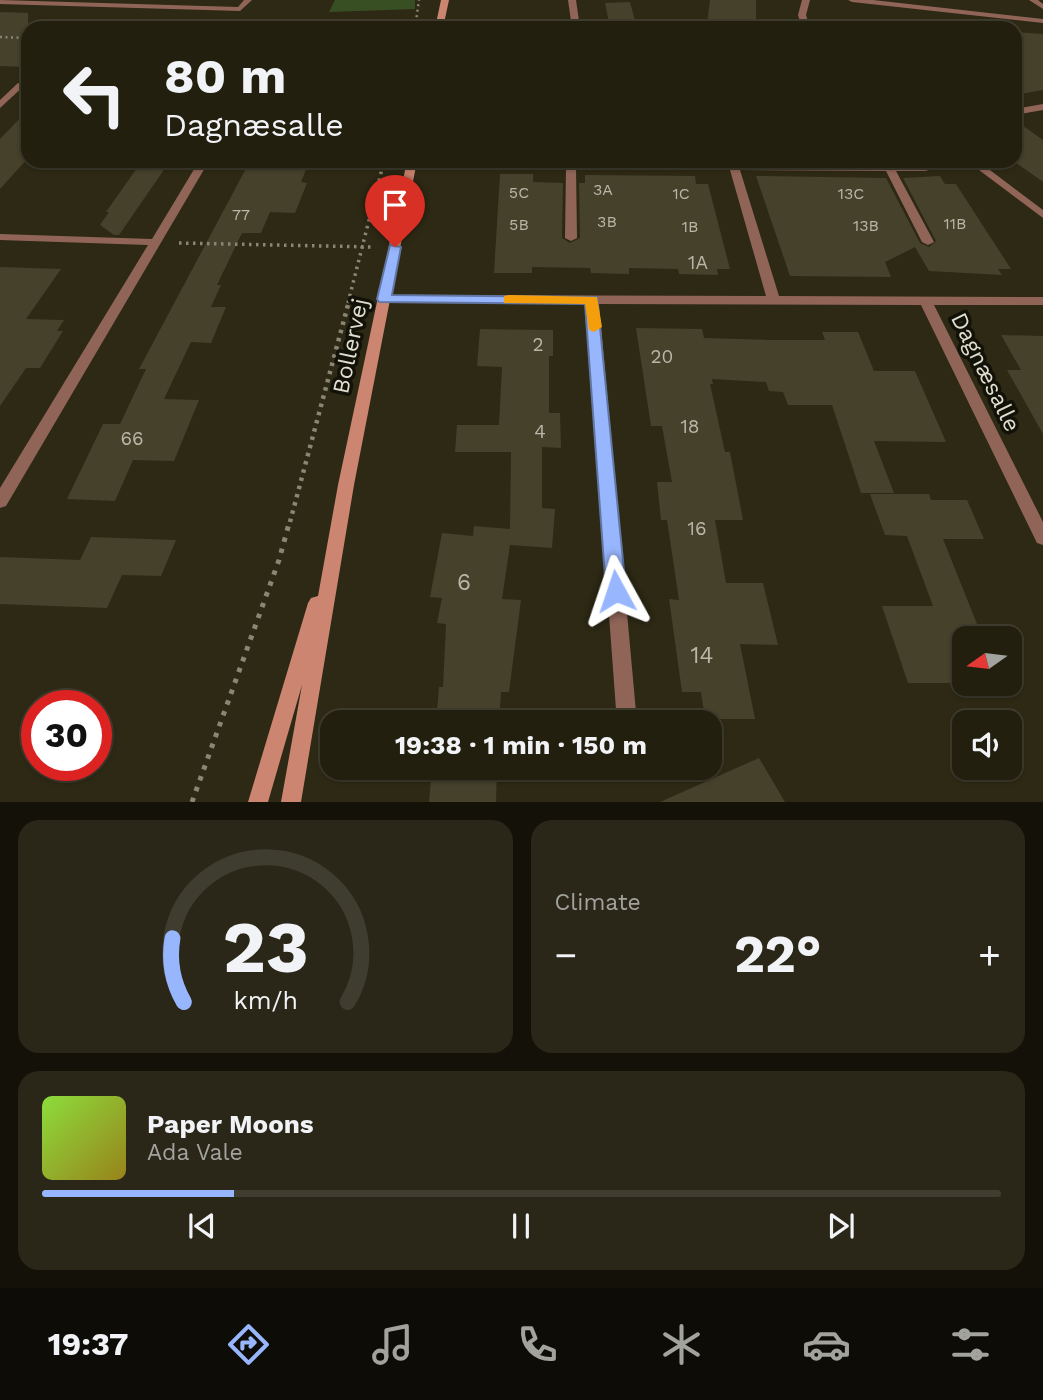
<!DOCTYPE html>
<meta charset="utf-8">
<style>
body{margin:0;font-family:"Work Sans",sans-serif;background:#2a2718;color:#f1f3f6;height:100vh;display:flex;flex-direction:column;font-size:26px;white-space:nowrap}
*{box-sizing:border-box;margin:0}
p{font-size:23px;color:#a2a29e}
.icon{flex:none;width:38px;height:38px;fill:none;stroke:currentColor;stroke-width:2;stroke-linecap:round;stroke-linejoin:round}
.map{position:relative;height:802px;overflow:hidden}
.drawer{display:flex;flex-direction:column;gap:18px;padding:18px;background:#131108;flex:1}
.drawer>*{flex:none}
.guide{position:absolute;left:21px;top:21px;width:1001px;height:147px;border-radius:21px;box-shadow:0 2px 5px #0004,0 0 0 2px #3f3d2f;background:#221f0f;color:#f1f3f6;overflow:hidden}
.needle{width:46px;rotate:256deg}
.buttons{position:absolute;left:952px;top:626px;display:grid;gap:14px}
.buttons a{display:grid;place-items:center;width:70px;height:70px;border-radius:14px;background:#221f0f;box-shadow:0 2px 5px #0004,0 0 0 2px #3f3d2f;font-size:35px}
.speed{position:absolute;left:21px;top:690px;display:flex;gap:14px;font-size:35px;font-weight:700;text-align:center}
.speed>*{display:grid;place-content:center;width:91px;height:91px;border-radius:50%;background:#221f0f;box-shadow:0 2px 5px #0004,0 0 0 2px #3f3d2f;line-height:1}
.speed .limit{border:10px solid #d22;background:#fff;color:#111}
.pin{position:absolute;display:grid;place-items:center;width:60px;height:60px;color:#fff;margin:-72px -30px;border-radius:50% 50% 50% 0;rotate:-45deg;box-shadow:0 0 7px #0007}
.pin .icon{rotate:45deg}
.me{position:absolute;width:77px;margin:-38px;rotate:355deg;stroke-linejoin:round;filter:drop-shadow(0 0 5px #0008)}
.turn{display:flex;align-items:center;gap:24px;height:147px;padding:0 28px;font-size:32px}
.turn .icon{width:91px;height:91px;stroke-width:2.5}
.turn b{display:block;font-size:49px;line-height:60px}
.big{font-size:52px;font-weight:700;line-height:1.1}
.drawer .widget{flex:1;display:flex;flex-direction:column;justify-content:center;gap:10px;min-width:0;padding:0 24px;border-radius:21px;background:#2a2718}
.drawer .dial{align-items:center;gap:0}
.dial svg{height:182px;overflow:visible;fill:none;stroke:#3f3d2f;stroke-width:7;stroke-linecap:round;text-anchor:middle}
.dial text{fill:#f1f3f6;stroke:none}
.song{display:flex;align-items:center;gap:21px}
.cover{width:84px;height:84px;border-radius:10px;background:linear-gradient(135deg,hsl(90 70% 55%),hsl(50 70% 35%))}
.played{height:7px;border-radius:4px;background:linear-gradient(90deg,#97b6fd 20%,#3f3d2f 20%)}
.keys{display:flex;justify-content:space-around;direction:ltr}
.heat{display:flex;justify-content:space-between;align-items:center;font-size:38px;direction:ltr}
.drawer .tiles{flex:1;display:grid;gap:18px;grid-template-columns:1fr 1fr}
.widget:last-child{grid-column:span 2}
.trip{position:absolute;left:320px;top:710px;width:402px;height:70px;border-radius:21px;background:#221f0f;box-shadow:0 2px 5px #0004,0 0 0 2px #3f3d2f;font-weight:700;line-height:70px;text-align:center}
.dock{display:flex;height:112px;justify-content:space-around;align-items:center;background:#0e0c06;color:#a2a29e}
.dock .icon{width:49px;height:49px}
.dock .current{color:#97b6fd}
.dock b{font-size:32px;color:#f1f3f6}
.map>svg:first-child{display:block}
.green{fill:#384f24}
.building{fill:#45412b}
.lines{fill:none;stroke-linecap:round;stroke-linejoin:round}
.path-far3{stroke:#898675;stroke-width:2.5;stroke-dasharray:2 3.5;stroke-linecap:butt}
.path-far2{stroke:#898675;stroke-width:3.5;stroke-dasharray:2.5 4.5;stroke-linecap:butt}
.path-far1{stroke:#898675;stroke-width:4.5;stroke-dasharray:3.5 5;stroke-linecap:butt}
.path{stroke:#898675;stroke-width:5;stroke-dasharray:4.5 7;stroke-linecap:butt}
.street{fill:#906558;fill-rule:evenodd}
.secondary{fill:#cb8571;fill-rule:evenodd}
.route{fill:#97b6fd;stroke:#6276a4;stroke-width:2}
.slow{fill:#f59e0b}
.labels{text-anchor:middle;stroke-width:7;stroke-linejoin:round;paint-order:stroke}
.far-number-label{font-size:16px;fill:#b8b6a7}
.number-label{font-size:19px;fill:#b8b6a7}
.street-label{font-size:23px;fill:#dfddd0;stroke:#131208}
.near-number-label{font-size:23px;fill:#b8b6a7}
</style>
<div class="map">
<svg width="1043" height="802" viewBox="0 0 1043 802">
<rect width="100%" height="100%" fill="#2d2914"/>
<polygon class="green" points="335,0 415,0 415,9 329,12"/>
<g class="building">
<polygon points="710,0 756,0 756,28 707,24"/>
<polygon points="630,2 637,28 610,28 605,3"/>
<polygon points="0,12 28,13 28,67 0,66"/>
<polygon points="1015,32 1043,34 1043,90 1015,95"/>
<polygon points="28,110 28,158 0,189 0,139"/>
<polygon points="1015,120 1043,140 1043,182 1015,162"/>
<polygon points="142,161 170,161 119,235 114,235 100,225 109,212 106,212"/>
<polygon points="250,161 309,162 301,182 307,183 295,213 270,212 261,233 242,233 217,285 221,285 211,307 226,307 211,343 191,342 164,399 199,400 174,461 133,460 115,501 67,499 103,424 120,424 146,369 139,369"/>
<polygon points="500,174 533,174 533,182 563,183 562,238 570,243 580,238 579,183 585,183 585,175 695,176 696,184 708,184 730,269 717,269 718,275 679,274 678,269 629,268 629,274 591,273 590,268 532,267 532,273 494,273"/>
<polygon points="756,176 886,178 920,243 929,247 936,241 903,178 940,176 945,184 956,184 1011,269 998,269 1002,275 929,271 915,247 885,262 891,277 790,276"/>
<polygon points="0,267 61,269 26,319 64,320 57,331 63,331 40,368 26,368 0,406"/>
<polygon points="636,328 702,329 704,338 769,340 825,340 822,332 858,332 874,371 915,371 946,442 874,441 894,493 861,493 832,405 788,405 783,392 769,391 766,382 712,379 713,384 710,384 725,452 730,452 743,520 715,520 726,583 763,583 778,645 740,644 755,719 705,719 701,692 682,692 669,599 679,600 667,520 661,520 657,482 672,482 662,426 651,426"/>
<polygon points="480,329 553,330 553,356 549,356 549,413 560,413 561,448 542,447 542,508 555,509 552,548 510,545 502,599 521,600 509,692 501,692 499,723 436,723 439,687 443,687 446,624 437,623 442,598 430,597 442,533 473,536 474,526 510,529 511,452 455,452 457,425 499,425 502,367 477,366"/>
<polygon points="1001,335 1043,336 1043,434 1007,370 1021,370"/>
<polygon points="870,494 929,494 931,500 967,500 984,539 943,539 983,639 964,639 964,683 908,683 882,606 933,606 907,536 885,535"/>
<polygon points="91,537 176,540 161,576 122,575 107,608 0,604 0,557 80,560"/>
<polygon points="759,758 785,802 660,802"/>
<polygon points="432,768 497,768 496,802 429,802"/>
</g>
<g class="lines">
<g class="path-far3">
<polyline points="415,28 419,0"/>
<polyline points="0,37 28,38"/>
</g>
<g class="path-far2">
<polyline points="179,243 373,247"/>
<polyline points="348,303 384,161"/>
</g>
<polyline class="path-far1" points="290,522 349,301"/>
<polyline class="path" points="192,802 279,560 290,520"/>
<g class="street">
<polygon points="0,0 238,7 244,0 252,0 240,11 0,4"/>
<polygon points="568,0 576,0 580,28 572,28"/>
<polygon points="802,0 810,0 806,15 810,28 802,28 798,15"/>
<polygon points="848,0 873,0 1043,19 1043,23 852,2"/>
<polygon points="1029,0 1038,0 1043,4 1043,9"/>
<polygon points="18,83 25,85 0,108 0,100"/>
<polygon points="1043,104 1043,110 1015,115 1015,109"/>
<polygon points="199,161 209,161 6,506 0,508 0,488 148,245 0,240 0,234 152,239"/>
<polygon points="967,161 978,161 1043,210 1043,218"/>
<polygon points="523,162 929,166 929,170 925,171 896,171 934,242 928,245 922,242 886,171 740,170 779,296 1043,297 1043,305 934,305 1043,522 1043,545 1037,543 921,305 599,304 637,723 617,723 586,304 384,303 378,299 384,295 766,296 730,170 576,168 577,238 571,241 565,238 566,168 519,167 519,163"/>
</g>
<g class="secondary">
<polygon points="441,0 449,0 443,28 435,28"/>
<polygon points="407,161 417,161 354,485 301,802 281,802 302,685 268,802 248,802 308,603 311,598 318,596 338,485"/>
</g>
</g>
<polygon class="route" points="390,245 401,247 392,295 597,297 626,591 623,597 616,599 609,597 606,591 585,304 379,302 377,299"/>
<polygon class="slow" points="509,295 597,297 602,327 594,332 589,330 585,304 504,303 504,296"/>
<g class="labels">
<g class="far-number-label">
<text x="603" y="195">3A</text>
<text x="519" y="198">5C</text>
<text x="681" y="199">1C</text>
<text x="851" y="199">13C</text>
<text x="241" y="220">77</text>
<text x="607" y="227">3B</text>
<text x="955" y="229">11B</text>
<text x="519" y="230">5B</text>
<text x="866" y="231">13B</text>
<text x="690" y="232">1B</text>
</g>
<g class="number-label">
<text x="698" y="269">1A</text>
<text x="538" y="351">2</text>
<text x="662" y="363">20</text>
<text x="690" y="433">18</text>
<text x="540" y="438">4</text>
<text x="132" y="445">66</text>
<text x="697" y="535">16</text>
</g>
<g class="street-label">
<text transform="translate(350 346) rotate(-78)" y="8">Bollervej</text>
<text transform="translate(986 372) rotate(64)" y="8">Dagnæsalle</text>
</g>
<g class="near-number-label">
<text x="464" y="590">6</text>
<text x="702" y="663">14</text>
</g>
</g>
</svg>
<div class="buttons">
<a><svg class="needle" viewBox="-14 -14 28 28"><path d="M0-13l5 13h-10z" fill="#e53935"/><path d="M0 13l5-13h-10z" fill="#a2a29e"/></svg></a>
<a><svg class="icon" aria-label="sound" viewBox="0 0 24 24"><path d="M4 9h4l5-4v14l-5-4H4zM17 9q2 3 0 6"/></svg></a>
</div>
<div class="speed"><div class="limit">30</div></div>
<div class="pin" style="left:395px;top:247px;background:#d93025"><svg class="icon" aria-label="arrive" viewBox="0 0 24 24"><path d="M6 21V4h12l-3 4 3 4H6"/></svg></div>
<svg class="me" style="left:616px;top:591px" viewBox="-20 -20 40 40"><path d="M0-17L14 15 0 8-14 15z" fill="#97b6fd" stroke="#fff" stroke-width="4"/></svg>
<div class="trip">19:38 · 1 min · 150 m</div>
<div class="guide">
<div class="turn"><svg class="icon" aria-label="left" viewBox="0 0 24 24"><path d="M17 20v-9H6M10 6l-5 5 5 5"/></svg><div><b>80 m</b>Dagnæsalle</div></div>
</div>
</div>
<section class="drawer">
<div class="tiles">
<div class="widget dial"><svg viewBox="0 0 100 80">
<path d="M14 69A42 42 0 1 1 86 69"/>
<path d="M14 69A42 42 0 0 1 9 41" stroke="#97b6fd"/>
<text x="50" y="56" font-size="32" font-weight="700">23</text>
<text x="50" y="72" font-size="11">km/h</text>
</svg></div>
<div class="widget"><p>Climate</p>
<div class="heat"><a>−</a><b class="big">22°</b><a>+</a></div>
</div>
<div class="widget">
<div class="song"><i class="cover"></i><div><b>Paper Moons</b><p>Ada Vale</p></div></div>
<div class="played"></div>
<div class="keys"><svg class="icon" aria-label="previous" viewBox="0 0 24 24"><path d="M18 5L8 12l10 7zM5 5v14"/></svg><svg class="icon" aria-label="pause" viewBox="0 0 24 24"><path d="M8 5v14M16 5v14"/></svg><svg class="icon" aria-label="next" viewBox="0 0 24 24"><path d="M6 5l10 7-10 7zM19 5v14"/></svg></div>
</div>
</div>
</section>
<nav class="dock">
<b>19:37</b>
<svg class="icon current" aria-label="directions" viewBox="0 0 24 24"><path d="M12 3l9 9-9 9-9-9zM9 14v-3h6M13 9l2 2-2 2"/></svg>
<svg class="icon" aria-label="music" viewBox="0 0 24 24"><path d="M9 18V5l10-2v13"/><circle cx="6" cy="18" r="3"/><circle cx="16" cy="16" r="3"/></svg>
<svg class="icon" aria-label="phone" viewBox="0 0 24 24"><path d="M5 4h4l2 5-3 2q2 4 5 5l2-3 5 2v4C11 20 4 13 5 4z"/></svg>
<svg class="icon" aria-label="climate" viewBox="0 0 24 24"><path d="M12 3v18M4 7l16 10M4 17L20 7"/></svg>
<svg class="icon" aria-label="car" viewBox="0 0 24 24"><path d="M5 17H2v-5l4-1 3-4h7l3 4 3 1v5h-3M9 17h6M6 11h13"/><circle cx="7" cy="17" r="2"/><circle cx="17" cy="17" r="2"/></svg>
<svg class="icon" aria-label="filters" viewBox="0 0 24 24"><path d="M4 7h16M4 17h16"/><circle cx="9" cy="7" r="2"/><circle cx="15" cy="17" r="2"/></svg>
</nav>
